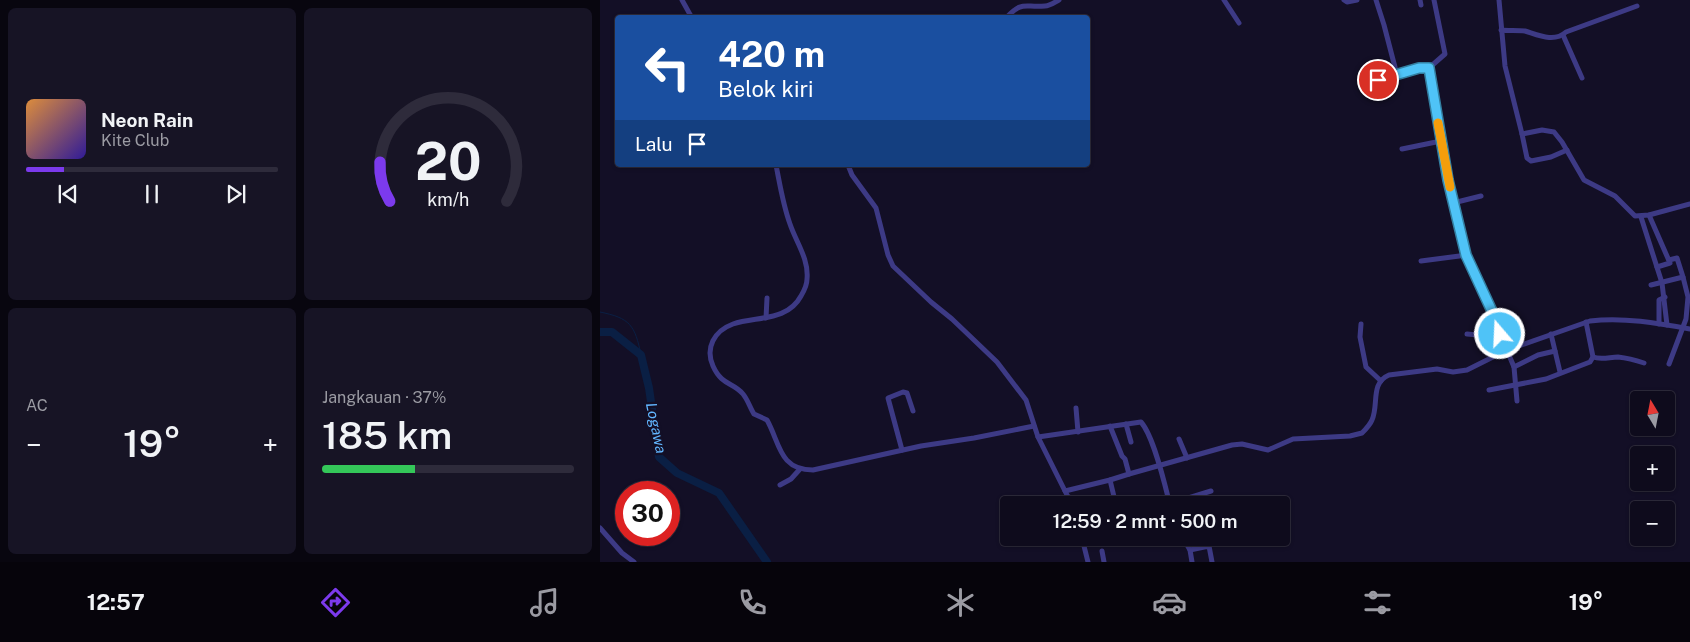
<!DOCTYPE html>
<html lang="id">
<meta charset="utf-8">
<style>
body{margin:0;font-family:"Public Sans",sans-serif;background:#171425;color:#f1f3f6;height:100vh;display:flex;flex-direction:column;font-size:19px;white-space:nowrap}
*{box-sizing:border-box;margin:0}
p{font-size:16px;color:#9b9ba3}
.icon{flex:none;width:28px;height:28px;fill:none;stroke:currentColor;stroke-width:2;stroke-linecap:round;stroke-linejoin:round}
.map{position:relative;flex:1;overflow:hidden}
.panel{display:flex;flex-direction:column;gap:8px;padding:8px;background:#08060f;width:600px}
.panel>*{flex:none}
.top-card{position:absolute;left:15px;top:15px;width:475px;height:152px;border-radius:5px;box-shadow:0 1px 4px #0004,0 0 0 1px #2e2b3b;background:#1a4fa0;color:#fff;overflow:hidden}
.needle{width:32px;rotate:350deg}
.controls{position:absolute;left:1030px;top:391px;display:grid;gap:10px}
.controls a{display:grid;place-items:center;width:45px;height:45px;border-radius:5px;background:#0e0b1c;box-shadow:0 1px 4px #0004,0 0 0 1px #2e2b3b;font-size:25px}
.speed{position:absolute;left:15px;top:481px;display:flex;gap:10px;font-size:25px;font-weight:700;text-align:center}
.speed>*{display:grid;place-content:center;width:65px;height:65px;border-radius:50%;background:#0e0b1c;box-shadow:0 1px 4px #0004,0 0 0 1px #2e2b3b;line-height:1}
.speed .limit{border:8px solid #d22;background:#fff;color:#111}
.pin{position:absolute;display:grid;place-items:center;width:42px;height:42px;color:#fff;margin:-21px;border:2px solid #fff;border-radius:50%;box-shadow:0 1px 5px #0007}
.me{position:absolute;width:55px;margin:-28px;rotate:341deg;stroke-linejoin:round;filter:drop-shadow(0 0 4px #0008)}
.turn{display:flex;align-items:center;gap:18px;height:105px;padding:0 20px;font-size:22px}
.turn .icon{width:65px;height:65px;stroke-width:2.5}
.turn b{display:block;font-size:35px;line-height:42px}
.then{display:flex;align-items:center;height:48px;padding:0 20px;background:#0003;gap:10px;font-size:19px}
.big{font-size:38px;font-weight:600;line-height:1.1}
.panel .widget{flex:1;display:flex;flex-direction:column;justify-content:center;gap:8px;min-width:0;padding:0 18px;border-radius:8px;background:#171425}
.panel .dial{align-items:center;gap:0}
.dial svg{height:130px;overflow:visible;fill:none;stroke:#2e2b3b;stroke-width:7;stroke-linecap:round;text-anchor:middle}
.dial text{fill:#f1f3f6;stroke:none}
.song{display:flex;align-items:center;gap:15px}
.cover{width:60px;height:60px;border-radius:8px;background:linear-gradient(135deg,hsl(30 70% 55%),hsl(250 70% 35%))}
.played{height:5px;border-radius:2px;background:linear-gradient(90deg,#7c3aed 15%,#2e2b3b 15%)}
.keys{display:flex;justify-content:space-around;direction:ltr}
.heat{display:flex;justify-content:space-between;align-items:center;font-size:28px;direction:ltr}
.charge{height:8px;border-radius:4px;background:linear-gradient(90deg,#34c759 37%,#2e2b3b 0)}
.panel .tiles{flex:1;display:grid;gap:8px;grid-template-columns:repeat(2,1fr)}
.trip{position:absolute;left:400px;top:496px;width:290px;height:50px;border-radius:5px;background:#0e0b1c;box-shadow:0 1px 4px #0004,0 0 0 1px #2e2b3b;font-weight:600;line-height:50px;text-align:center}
.tab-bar{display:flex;height:80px;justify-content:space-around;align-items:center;background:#06040b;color:#9b9ba3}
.tab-bar .icon{width:35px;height:35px}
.tab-bar .current{color:#7c3aed}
.tab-bar b{font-size:22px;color:#f1f3f6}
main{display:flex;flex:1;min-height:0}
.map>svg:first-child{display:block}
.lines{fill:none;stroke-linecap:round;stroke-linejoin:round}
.stream{stroke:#0a1f44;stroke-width:1}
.river{stroke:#0a1f44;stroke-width:8}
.minor{stroke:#3d3a85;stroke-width:5}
.route-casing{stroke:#337fa1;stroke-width:12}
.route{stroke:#4fc3f7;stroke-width:9}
.slow{stroke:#f59e0b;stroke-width:9}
.labels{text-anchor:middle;stroke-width:5;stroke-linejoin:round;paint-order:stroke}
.water-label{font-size:15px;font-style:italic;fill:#62b6ff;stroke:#130f26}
</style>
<main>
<section class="panel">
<div class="tiles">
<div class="widget">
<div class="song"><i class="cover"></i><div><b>Neon Rain</b><p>Kite Club</p></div></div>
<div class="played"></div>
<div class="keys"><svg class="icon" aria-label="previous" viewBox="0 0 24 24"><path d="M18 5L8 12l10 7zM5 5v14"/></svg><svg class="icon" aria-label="pause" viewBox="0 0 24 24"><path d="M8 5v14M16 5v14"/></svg><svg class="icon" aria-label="next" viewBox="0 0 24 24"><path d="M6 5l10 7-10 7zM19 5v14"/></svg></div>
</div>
<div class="widget dial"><svg viewBox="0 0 100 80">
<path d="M14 69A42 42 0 1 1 86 69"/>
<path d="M14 69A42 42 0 0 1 8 45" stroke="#7c3aed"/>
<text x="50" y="56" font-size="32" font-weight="700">20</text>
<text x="50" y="72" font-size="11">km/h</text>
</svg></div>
<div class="widget"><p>AC</p>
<div class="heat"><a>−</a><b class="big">19°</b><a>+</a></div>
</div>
<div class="widget"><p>Jangkauan · 37%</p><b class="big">185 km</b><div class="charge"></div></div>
</div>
</section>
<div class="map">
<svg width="1090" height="562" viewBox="0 0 1090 562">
<rect width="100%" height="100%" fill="#130f26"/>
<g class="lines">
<path class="stream" d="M0 312C30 318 35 325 41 355"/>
<polyline class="river" points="0,332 12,332 41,355 49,388 59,457 77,473 119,493 167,562"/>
<g class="minor">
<polyline points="82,0 92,18"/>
<polyline points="624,0 639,23"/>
<polyline points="744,0 747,2 757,0"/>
<polyline points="776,0 784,25 797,75"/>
<polyline points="820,0 821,5"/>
<polyline points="834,0 845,54 829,68 848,180 867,255 897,322 900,334 914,367 917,401"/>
<polyline points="899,0 905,66 922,134 927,158 931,161 951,157 967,150"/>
<path d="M406 18C423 0 424 8 445 6 450 6 455 2 459 0"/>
<path d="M901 30C908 31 917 30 925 31 938 35 954 43 966 32L1037 6"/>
<polyline points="963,35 982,78"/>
<polyline points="763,83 792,77 819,68 829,68"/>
<polyline points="922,134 942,130 954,132 962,142 984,180 1015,196 1035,216 1049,215 1090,204"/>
<polyline points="802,149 841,141"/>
<path d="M176 165C180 185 183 205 190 224 196 242 209 259 207 279 207 285 204 291 201 296 187 322 156 316 133 324 114 331 105 348 113 366 122 386 133 382 143 394 148 400 150 408 154 414L167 420C180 443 179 470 213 470L321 446 374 438 434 426"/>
<polyline points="248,165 252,175 276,208 288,255 293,266 331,302 352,319 397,362 426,400 438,437 472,505"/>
<polyline points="853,203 881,196"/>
<polyline points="1049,215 1070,263 1057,267"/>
<polyline points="1041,217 1062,283 1067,325"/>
<polyline points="1069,260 1077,258 1083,277"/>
<polyline points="821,261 867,255"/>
<polyline points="1051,285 1083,277 1088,297 1086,319 1069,364"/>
<polyline points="166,318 167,298"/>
<polyline points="761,324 760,337 766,367 781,381"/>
<polyline points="1059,324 1059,300 1065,297"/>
<polyline points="867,334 878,335 899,330"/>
<polyline points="951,334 960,372"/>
<path d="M993 357C1001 360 1010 357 1018 357 1027 358 1035 360 1044 363"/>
<polyline points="914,367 938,355 955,351"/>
<polyline points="889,390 946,379 990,362 993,357 986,322"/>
<polyline points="476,408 478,432"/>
<polyline points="526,424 531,442"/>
<polyline points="510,426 522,456 525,459 529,474"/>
<path d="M438 437 541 422C554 437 565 485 570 505"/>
<polyline points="579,439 587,458"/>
<polyline points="302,450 288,398 303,392 307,393 313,411"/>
<polyline points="510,480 516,505"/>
<polyline points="180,485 191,479 200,469"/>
<path d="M465 491 510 480 529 474 632 445 642 444 668 450 693 439 750 436 762 433C766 429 770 425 772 420 779 405 770 383 789 375L837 369 853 372 867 370 907 350 990 321C1023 317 1058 323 1090 329"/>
<polyline points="446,502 469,497"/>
<polyline points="569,504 611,491"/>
<polyline points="0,528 22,553 34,562"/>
<polyline points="421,538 428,540 446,538"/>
<polyline points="482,538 488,562"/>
<polyline points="583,538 590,550 592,562"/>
<polyline points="590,550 609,546 612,562"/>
<polyline points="502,551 504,562"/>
</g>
</g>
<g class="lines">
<defs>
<polyline id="route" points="778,80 819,68 829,68 848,180 866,255 897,322 900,334"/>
</defs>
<use href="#route" class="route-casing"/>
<use href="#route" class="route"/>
<polyline class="slow" points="838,123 850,187"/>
</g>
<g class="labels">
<g class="water-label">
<text transform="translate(56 428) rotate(78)" y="5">Logawa</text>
</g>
</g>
</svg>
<div class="controls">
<a><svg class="needle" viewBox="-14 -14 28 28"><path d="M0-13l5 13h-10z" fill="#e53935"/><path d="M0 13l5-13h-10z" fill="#9b9ba3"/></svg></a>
<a>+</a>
<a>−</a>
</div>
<div class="speed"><div class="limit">30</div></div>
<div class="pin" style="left:778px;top:80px;background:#d93025"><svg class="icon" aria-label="arrive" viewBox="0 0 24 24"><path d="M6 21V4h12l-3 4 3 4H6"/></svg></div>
<svg class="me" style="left:900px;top:334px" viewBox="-20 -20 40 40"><circle r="17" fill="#4fc3f7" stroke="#fff" stroke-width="3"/><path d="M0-11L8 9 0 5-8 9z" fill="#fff"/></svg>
<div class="trip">12:59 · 2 mnt · 500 m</div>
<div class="top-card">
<div class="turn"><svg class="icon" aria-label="left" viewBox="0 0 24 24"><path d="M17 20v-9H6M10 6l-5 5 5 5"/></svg><div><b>420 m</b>Belok kiri</div></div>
<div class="then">Lalu<svg class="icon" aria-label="arrive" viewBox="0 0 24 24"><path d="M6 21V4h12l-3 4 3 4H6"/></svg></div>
</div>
</div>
</main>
<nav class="tab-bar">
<b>12:57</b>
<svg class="icon current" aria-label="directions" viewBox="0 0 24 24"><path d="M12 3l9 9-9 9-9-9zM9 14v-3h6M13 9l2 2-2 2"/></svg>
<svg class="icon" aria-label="music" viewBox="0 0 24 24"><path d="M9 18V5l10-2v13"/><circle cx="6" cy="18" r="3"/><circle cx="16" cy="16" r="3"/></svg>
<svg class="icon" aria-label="phone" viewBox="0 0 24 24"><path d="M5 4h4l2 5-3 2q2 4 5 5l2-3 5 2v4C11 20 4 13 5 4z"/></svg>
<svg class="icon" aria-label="climate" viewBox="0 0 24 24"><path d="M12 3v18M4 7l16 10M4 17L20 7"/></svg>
<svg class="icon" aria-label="car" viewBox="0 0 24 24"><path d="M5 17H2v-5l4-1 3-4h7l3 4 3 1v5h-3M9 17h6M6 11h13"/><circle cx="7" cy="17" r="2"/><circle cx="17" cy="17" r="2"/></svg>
<svg class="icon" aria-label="filters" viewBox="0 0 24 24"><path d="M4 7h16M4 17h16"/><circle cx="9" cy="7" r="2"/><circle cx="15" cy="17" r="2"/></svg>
<b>19°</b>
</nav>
